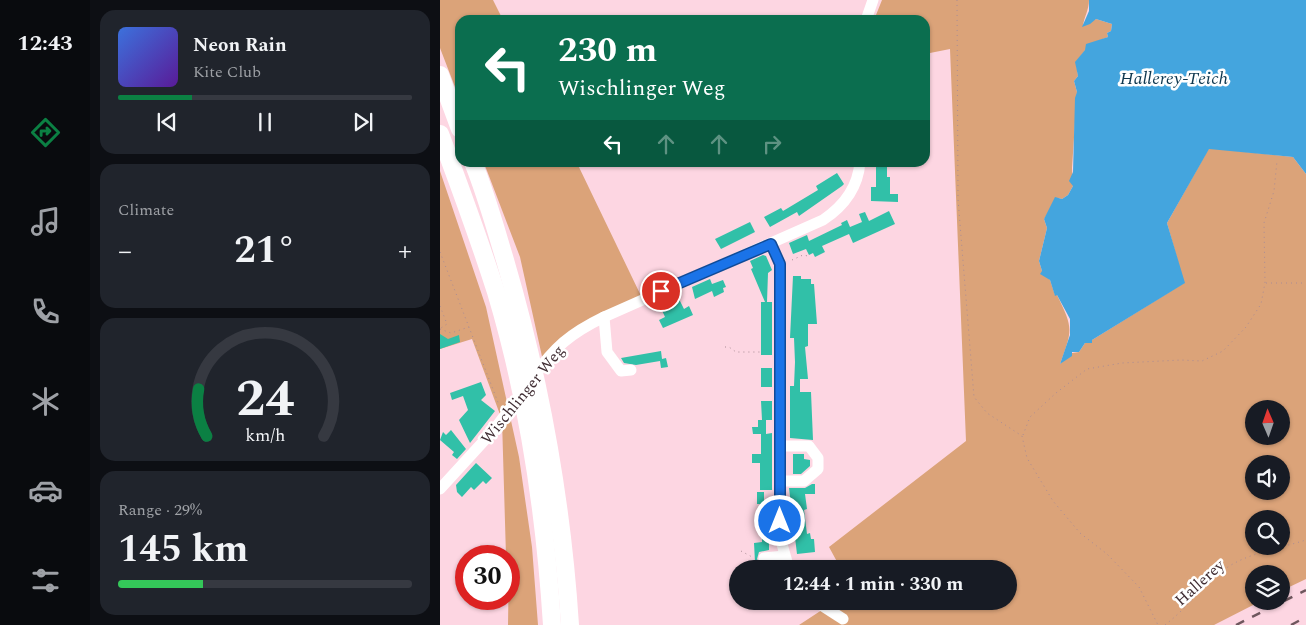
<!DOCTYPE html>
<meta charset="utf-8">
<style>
body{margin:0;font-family:Spectral,serif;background:#20242c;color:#f1f3f6;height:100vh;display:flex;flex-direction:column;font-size:19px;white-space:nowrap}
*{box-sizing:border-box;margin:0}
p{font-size:16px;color:#9ea1a6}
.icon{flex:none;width:28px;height:28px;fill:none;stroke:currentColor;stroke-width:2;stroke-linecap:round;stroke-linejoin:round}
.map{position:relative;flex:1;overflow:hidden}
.panel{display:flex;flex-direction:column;gap:10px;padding:10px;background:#0d0f14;width:350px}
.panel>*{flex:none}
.banner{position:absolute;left:15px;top:15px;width:475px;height:152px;border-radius:15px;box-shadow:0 1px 4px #0004;background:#0b6e4f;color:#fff;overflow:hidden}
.needle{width:32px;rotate:358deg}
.fabs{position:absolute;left:805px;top:400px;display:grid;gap:10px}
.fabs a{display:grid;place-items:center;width:45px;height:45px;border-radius:50%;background:#171b24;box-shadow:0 1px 4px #0004;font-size:25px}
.speed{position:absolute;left:15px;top:545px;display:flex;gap:10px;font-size:25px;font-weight:700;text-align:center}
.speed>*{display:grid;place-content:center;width:65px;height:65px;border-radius:50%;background:#171b24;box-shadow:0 1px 4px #0004;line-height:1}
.speed .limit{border:8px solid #d22;background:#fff;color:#111}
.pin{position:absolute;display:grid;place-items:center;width:42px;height:42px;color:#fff;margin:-21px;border:2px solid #fff;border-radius:50%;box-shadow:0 1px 5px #0007}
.me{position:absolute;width:55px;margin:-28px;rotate:0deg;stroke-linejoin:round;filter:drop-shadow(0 0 4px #0008)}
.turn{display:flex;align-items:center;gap:18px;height:105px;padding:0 20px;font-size:22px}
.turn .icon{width:65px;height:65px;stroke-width:2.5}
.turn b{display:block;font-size:35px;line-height:42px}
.lanes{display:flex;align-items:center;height:48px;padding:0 20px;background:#0003;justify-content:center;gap:25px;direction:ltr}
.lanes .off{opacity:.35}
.big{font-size:38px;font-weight:700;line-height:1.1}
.panel .tile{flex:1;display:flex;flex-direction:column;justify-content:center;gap:8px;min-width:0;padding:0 18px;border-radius:15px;background:#20242c}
.panel .dial{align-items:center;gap:0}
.dial svg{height:130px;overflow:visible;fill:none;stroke:#363941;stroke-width:7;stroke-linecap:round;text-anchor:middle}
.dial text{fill:#f1f3f6;stroke:none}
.song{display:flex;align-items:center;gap:15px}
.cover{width:60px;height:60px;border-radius:8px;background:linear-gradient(135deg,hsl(220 70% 55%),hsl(270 70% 35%))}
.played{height:5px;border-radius:2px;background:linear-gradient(90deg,#0b8043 25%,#363941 25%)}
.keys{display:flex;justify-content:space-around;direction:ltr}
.heat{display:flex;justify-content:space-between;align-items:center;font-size:28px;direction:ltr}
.charge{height:8px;border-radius:4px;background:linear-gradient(90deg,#34c759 29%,#363941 0)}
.trip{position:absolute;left:289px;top:560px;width:288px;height:50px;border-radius:25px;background:#171b24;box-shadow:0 1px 4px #0004;font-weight:700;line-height:50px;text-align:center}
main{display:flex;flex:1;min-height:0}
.tab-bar{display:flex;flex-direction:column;width:90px;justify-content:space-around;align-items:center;background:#090b0e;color:#9ea1a6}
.tab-bar .icon{width:35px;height:35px}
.tab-bar .selected{color:#0b8043}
.tab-bar b{font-size:22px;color:#f1f3f6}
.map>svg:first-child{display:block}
.green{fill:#dba379;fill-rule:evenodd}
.water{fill:#44a5de}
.building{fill:#31c0a8}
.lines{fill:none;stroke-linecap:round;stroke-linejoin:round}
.path{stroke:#aa8c95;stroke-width:1;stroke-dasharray:1 4;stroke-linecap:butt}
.minor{stroke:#fff;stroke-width:11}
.highway{stroke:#fff;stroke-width:18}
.rail{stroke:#6f575e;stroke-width:2.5;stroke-dasharray:9 9;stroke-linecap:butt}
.route-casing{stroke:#114b97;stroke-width:12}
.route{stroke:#1a73e8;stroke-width:9}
.labels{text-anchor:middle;stroke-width:5;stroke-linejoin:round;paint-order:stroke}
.street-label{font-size:16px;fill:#412e34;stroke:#fff}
.water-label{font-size:18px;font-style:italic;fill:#0e374f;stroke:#fff}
</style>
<main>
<nav class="tab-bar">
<b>12:43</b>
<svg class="icon selected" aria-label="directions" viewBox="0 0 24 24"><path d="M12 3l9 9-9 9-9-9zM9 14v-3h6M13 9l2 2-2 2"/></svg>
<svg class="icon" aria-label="music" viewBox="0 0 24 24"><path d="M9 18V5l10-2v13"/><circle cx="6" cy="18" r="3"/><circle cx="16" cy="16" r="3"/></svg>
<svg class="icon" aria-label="phone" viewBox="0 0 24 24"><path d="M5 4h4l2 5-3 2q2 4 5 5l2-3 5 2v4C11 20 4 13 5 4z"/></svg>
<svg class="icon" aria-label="climate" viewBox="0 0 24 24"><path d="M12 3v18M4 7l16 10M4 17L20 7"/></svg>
<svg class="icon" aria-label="car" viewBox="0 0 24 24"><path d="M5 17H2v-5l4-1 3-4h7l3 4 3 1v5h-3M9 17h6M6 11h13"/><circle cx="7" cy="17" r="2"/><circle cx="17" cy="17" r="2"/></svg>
<svg class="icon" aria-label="filters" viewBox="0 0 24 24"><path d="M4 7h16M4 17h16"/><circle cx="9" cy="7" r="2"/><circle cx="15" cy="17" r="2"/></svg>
</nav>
<section class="panel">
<div class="tile">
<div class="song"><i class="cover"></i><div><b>Neon Rain</b><p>Kite Club</p></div></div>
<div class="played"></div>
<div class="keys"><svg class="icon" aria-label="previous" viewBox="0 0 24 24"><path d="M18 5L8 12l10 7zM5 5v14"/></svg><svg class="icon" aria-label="pause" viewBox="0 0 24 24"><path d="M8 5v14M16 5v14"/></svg><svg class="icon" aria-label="next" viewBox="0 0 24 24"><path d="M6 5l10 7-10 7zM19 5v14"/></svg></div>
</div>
<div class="tile"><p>Climate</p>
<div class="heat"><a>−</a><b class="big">21°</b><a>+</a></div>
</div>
<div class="tile dial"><svg viewBox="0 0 100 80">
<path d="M14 69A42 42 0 1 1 86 69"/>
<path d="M14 69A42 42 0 0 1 9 40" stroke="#0b8043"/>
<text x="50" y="56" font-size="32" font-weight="700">24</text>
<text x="50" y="72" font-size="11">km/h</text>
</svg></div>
<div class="tile"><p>Range · 29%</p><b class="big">145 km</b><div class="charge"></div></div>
</section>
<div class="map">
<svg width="866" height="625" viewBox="0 0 866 625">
<rect width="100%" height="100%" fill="#fdd6e2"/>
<g class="green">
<polygon points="0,0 53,0 63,20 20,20 20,100 0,48"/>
<path d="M442 0H649C649 10 644 17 643 26L656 19 672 24 671 31 667 33 668 37 650 44 636 62 638 76 634 81 637 92 632 168 633 186 628 195 622 199 618 198 604 219 607 228 599 261 602 271 610 280 615 295H617C633 328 633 329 620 364L632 353 639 352 645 343H651L652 340 744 283 727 223 769 148 853 157 866 174V579L841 591V574H814V601H821L774 625H359L388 606 381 601H568V569H401L389 547 526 441 510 49 485 54V20H434ZM814 409H841V436H814ZM814 464H841V491H814ZM814 519H841V546H814Z"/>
<polygon points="44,163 137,163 203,300 164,317 103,361 80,257"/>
<polygon points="0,171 46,307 79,457 92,547 98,625 68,625 69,556 66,556 62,420 32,339 0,349"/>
</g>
<polygon class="water" points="649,0 866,0 866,174 853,157 769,149 727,223 745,283 652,340 652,343 645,343 639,352 632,352 632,356 620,364 630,335 630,319 617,295 615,296 610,280 600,274 602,271 599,261 607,228 604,219 615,197 622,199 628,195 633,186 629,181 633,172 635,98 637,92 634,81 638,76 635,62 645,50 646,44 668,37 667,33 671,31 672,24 656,19 650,24 642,27 649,11"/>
<g class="building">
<polygon points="436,163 447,163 447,177 450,177 450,194 458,194 458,202 431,201 431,187 436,187"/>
<polygon points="397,173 404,184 402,186 359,216 357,212 330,227 324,217 341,208 343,211 378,190 376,186"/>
<polygon points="449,211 455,224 413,243 409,234 382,246 385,252 375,257 373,253 369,255 366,249 353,254 349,243 367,235 369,241 402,225 401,223 407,220 410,227 422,222 419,214 425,212 429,221"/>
<polygon points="310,222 315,232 281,249 275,239"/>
<polygon points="323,255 326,256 332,270 328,273 327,302 332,302 332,355 321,355 321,302 325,302 311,269 313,268 310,261"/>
<polygon points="353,276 361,276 361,279 371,279 371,284 374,284 377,324 368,324 368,346 365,347 368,379 360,379 360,392 371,392 373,440 350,438 350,386 354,386 355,362 354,338 350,338"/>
<polygon points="270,279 272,284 283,280 286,287 283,288 284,292 274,297 272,291 255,299 252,287"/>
<polygon points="238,297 244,309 249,306 253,315 223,328 219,320 225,317 220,306"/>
<polygon points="0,334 8,339 19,335 20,342 0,349"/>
<polygon points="221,351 222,359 226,358 228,367 221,368 220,361 196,365 184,363 181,358"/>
<rect x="321" y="368" width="11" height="19"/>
<polygon points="41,382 46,395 41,400 55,411 30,443 19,420 28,410 23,396 12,400 10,393"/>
<polygon points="321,401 332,401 332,420 326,420 326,434 332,433 332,490 320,490 320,463 312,463 312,454 321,454 321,434 313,434 312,427 318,427 318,420 322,420"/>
<polygon points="11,430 26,449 17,459 12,455 14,452 0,440 3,432 6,435"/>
<polygon points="353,454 364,454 364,459 370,460 370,466 361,474 353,474"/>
<polygon points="36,463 52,478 46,484 43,481 34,490 31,487 22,497 17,492 16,485"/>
<polygon points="372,484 375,484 375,494 365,494 367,509 364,510 367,534 370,533 371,539 374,539 375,552 357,554 349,488 365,488"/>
<polygon points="317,492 324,492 324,503 332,503 332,523 322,523 321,504 317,504"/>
<polygon points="322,536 329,536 329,550 319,552 317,559 321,565 330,565 330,569 319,569 315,562 314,543 322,542"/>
</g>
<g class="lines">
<g class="path">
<polyline points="517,0 518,199 534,397 547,413 582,436 587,458 613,501 640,533 667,554 699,587 718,625"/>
<polyline points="0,252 59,405"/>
<polyline points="352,260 363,255 368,256"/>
<polyline points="826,283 866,283"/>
<polyline points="0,306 7,324 1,328"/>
<polyline points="0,329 11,333 29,327"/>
<polyline points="285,347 289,347 296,352 320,352"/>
<polyline points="583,435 590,417 616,393 647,369 682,363 741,360 762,361 783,351 806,327 821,304 825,283 824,223 834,191 837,161"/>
<polyline points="301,551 314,558"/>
<path d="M725 625C747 608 763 586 785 569 807 553 841 548 866 540"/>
</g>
<g class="minor">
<polyline points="426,20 433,0"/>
<polyline points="331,244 340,264 340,537 349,569"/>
<polyline points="164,317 167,352 181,371 191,370"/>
<path d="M92 378C115 347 129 334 164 317L383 220C404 206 418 188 420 162"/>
<polyline points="340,481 364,481 378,469 378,458 369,446 340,446"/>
<polyline points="0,489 53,431 83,391"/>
<polyline points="324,558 344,556"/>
<polyline points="375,601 403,619"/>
</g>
<g class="highway">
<polyline points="0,75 20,129"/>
<path d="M0 134C20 187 39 239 56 292 88 399 105 514 112 625"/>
<path d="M33 162C46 194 55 227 65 260 100 379 122 501 130 625"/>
</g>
<g class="rail">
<polyline points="796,625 866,590"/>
<polyline points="851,625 866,617"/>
</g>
</g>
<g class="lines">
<defs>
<polyline id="route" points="221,291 331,244 340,264 340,521"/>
</defs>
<use href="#route" class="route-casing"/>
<use href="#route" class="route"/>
</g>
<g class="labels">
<g class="street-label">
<text transform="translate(82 394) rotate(-51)" y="6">Wischlinger Weg</text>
<text transform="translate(759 582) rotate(-42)" y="6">Hallerey</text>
</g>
<g class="water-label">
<text x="734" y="84">Hallerey-Teich</text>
</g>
</g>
</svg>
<div class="fabs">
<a><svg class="needle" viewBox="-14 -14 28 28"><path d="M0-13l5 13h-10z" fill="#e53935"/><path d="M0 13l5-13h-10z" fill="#9ea1a6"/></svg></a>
<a><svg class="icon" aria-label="sound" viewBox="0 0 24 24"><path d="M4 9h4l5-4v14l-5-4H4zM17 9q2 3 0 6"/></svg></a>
<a><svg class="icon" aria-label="search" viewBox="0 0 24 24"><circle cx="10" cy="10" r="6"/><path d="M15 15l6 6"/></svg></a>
<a><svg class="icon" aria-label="layers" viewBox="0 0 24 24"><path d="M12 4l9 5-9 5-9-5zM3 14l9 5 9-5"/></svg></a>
</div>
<div class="speed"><div class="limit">30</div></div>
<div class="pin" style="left:221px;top:291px;background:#d93025"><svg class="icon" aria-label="arrive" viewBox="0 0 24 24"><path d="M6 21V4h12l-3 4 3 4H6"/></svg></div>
<svg class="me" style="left:340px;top:521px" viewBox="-20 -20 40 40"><circle r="17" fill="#1a73e8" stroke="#fff" stroke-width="3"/><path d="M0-11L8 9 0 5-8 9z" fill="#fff"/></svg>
<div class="trip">12:44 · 1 min · 330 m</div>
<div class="banner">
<div class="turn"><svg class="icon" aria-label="left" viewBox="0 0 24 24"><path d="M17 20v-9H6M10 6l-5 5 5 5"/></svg><div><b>230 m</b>Wischlinger Weg</div></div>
<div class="lanes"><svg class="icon" aria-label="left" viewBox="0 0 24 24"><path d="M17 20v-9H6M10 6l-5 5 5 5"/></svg><svg class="icon off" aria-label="ahead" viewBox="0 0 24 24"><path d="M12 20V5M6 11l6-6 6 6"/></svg><svg class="icon off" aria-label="ahead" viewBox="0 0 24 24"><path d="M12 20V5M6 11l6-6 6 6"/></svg><svg class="icon off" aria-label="right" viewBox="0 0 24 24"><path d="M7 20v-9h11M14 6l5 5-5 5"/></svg></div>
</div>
</div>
</main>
